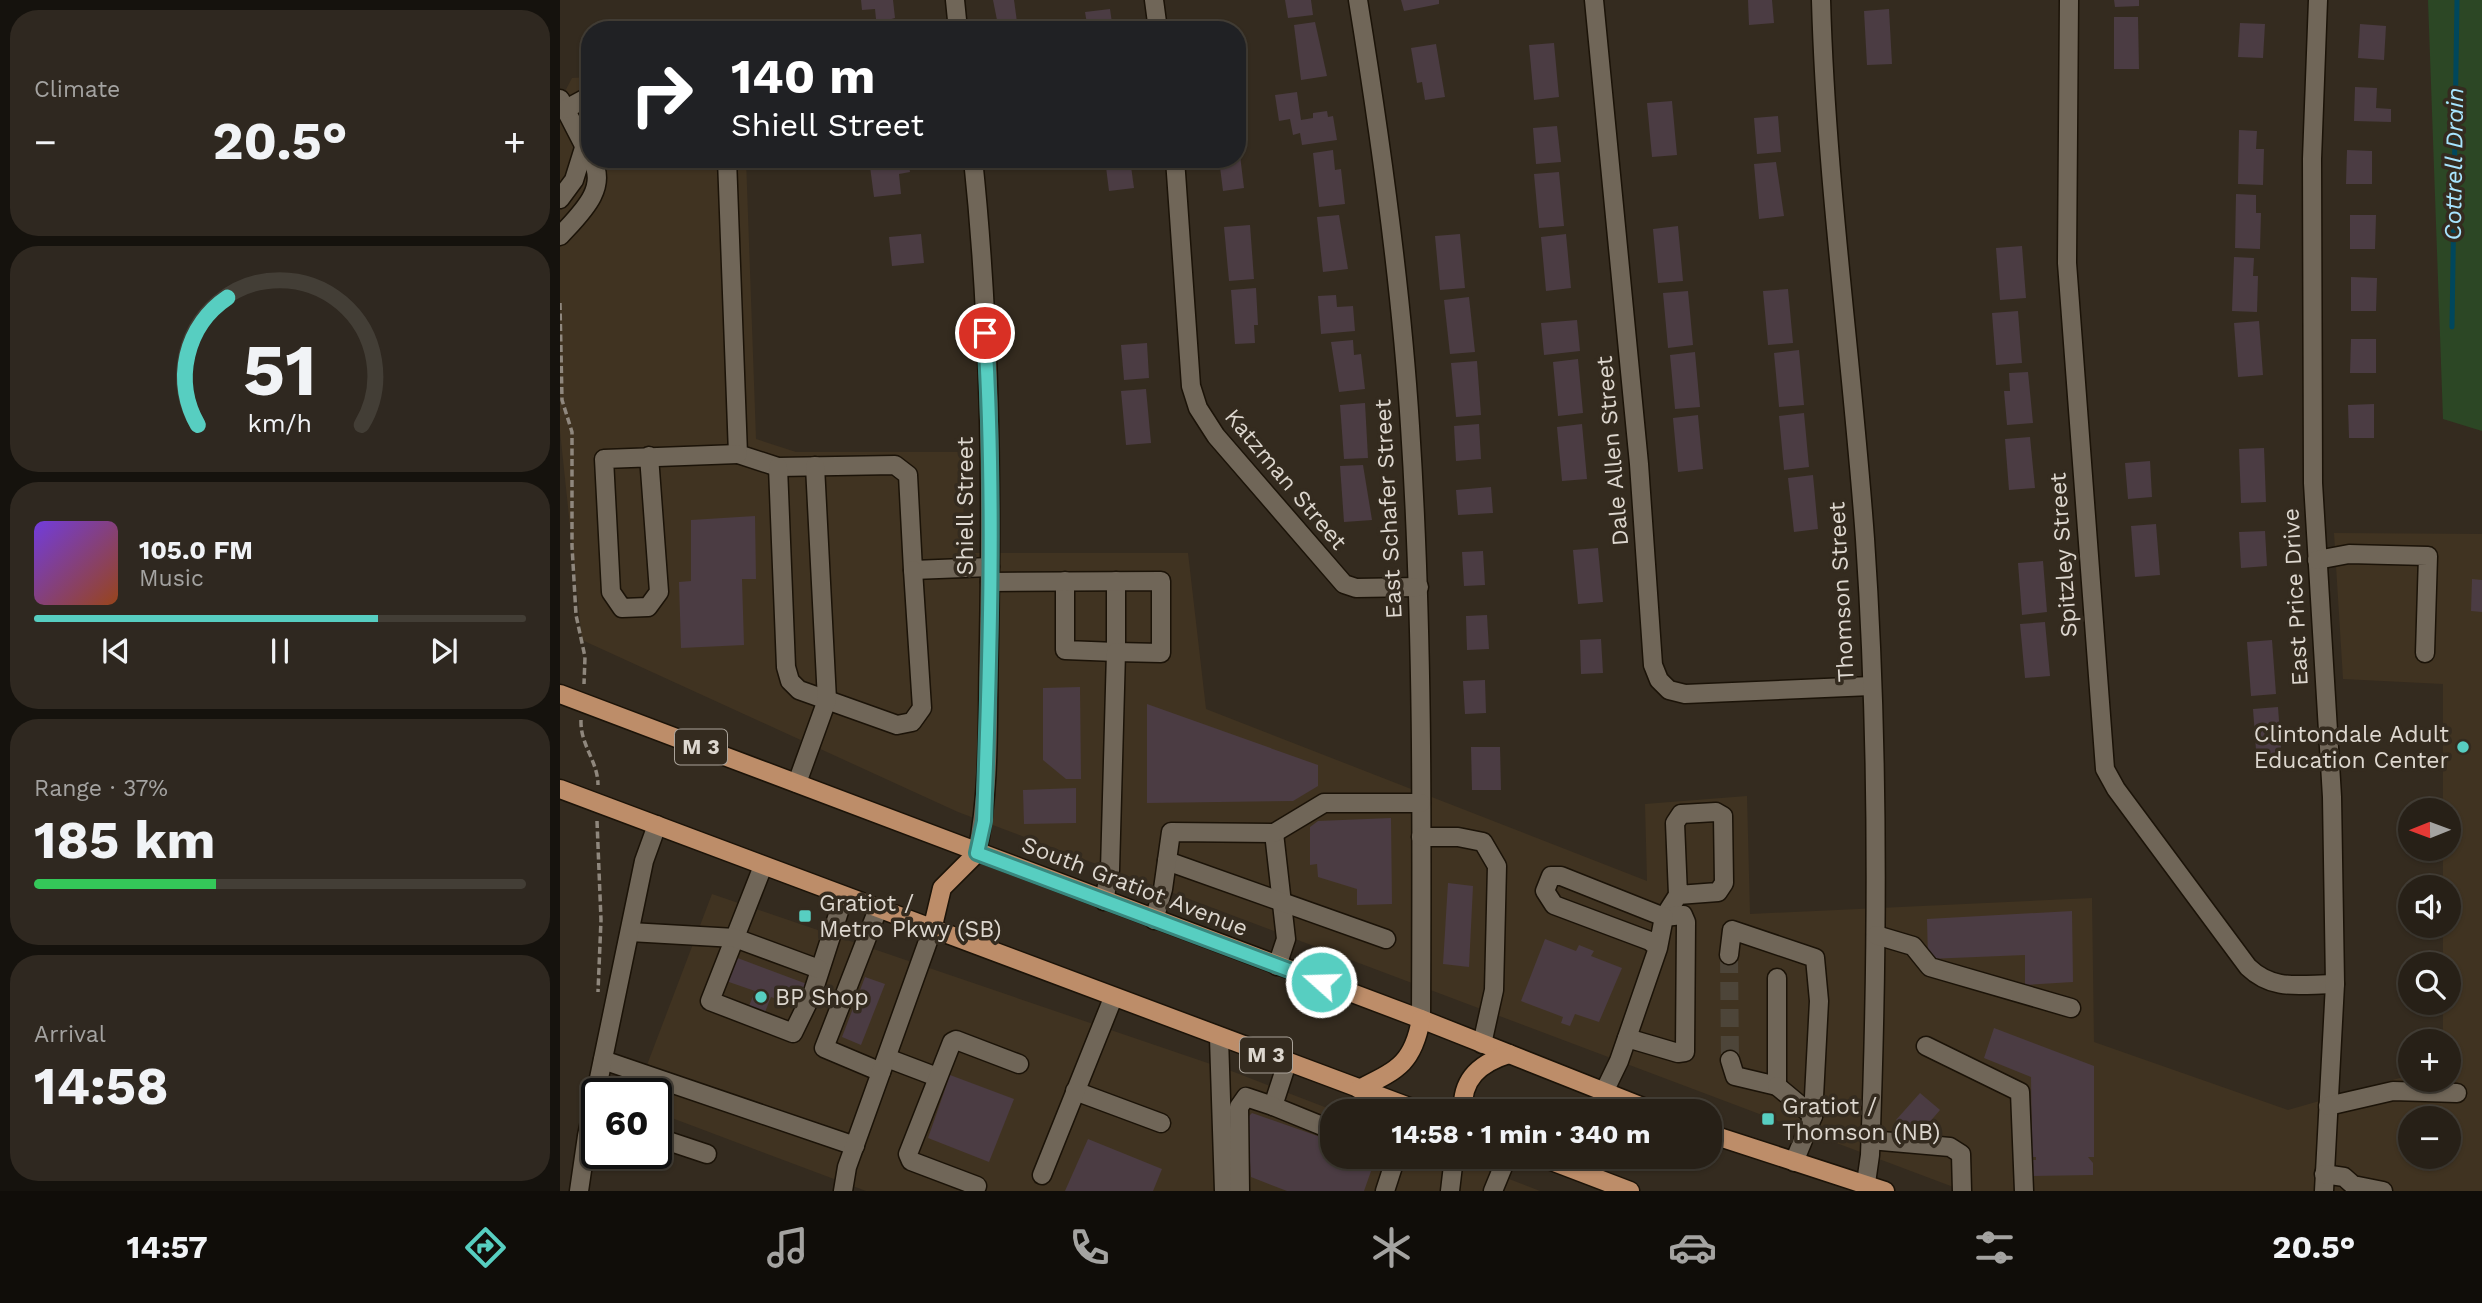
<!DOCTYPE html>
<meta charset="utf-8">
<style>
body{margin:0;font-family:"Work Sans",sans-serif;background:#2f2820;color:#f1f3f6;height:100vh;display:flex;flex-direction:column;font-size:26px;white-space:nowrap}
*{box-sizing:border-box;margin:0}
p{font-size:23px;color:#a4a3a1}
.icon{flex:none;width:38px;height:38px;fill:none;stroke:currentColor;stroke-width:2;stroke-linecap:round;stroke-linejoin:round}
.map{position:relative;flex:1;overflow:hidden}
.drawer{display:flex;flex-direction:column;gap:10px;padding:10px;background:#15120d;width:560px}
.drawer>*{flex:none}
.hud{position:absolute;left:21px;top:21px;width:665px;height:147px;border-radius:28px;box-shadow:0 2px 5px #0004,0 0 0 2px #433e36;background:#202124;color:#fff;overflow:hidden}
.needle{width:46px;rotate:269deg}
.controls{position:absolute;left:1838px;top:798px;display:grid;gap:14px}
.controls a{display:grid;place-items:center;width:63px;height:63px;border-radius:50%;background:#272017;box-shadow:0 2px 5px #0004,0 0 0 2px #433e36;font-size:35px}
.speed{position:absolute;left:21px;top:1078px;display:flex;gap:14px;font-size:35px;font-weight:700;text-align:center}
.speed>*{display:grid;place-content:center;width:91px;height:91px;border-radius:50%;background:#272017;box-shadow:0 2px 5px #0004,0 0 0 2px #433e36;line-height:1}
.speed .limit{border:4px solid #111;border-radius:10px;background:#fff;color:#111}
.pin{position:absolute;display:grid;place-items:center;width:60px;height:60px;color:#fff;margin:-30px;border:4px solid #fff;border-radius:50%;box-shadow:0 2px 7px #0007}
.me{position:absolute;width:77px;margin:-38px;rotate:290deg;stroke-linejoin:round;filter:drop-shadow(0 0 5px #0008)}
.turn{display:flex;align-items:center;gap:24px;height:147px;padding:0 35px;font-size:32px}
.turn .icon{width:91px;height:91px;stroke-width:2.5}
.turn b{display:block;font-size:49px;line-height:60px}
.big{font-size:52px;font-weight:700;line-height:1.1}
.drawer .widget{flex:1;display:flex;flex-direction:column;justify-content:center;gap:10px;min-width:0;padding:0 24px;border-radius:28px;background:#2f2820}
.drawer .dial{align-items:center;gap:0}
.dial svg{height:182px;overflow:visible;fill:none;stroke:#433e36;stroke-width:7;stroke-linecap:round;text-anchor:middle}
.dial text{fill:#f1f3f6;stroke:none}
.song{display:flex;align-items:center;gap:21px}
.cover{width:84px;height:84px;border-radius:10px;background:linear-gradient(135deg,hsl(260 70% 55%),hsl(20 70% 35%))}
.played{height:7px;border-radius:4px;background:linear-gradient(90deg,#57cec1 70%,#433e36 70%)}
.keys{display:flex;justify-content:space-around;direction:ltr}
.heat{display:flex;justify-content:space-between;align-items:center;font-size:38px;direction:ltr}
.charge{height:10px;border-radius:5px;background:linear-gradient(90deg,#34c759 37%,#433e36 0)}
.trip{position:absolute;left:760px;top:1099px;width:402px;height:70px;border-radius:28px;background:#272017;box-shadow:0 2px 5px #0004,0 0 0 2px #433e36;font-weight:700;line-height:70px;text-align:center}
.dock{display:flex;height:112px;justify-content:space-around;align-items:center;background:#100d09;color:#a4a3a1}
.dock .icon{width:49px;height:49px}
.dock .on{color:#57cec1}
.dock b{font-size:32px;color:#f1f3f6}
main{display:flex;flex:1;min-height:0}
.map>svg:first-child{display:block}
.built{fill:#403321;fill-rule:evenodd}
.green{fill:#2c4725}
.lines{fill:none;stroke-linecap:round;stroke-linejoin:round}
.stream{stroke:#00475c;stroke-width:5}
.building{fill:#4b3c43}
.minor-tunnel{stroke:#4d4539;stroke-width:18;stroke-dasharray:18 9;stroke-linecap:butt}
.minor-casing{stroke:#1b1308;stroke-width:21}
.major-casing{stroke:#1b1308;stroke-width:21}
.path{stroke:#8f877d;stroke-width:3.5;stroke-dasharray:7 3.5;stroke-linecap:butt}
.minor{stroke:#706658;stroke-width:18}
.major{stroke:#bd8d69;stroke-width:18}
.route-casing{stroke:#39867d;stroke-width:18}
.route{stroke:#57cec1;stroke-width:12}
.poi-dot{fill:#57cec1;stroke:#342b1f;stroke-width:2.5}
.labels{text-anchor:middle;stroke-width:7;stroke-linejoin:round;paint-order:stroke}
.shield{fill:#342b1f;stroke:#aaa39a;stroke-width:2}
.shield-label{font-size:21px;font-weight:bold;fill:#ddd7cf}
.street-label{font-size:23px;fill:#ddd7cf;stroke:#342b1f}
.poi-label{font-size:23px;fill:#ddd7cf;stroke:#342b1f;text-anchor:start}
.water-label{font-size:24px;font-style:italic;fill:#a7e4fe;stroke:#342b1f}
</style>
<main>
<section class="drawer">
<div class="widget"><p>Climate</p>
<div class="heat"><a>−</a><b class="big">20.5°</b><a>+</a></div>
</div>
<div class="widget dial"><svg viewBox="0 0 100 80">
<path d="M14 69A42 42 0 1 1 86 69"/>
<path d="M14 69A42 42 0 0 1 27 13" stroke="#57cec1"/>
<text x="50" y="56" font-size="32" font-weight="700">51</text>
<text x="50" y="72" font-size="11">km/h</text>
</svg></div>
<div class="widget">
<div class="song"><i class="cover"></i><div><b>105.0 FM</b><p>Music</p></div></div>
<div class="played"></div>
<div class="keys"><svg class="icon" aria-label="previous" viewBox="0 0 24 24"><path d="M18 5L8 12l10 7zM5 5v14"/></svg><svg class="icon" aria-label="pause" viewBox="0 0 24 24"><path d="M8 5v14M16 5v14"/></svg><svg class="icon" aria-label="next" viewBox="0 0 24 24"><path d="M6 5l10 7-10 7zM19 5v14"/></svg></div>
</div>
<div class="widget"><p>Range · 37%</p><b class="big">185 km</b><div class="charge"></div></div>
<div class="widget"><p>Arrival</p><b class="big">14:58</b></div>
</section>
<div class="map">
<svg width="1922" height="1191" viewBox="0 0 1922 1191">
<rect width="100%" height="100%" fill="#342b1f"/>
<g class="built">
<path d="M30 77V159H186L196 439 236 452H403L404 553H628L646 709 1087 881 1085 804 1187 796 1190 914 1532 898 1534 1042 1728 1110 1850 1075V1080H1888V1041H1883V1003H1888V964H1883V926H1888V887H1883V849H1888V810H1883V684L1783 679 1774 533 1922 534V1191H1404L398 812 22 640 0 431V101L12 78ZM1850 1118H1888V1157H1850Z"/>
<polygon points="152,894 674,1072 775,1111 772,1111 772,1157 892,1157 980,1191 306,1191 96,1112 96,1094 76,1094"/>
</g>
<polygon class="green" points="1868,0 1922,0 1922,431 1883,419"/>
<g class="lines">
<polyline class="stream" points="1892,327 1897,0"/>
</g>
<g class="building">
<polygon points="301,0 333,0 335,18 328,20 330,30 310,30 308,20 316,19 315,9 302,10"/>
<polygon points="433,0 454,0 457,22 438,25"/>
<polygon points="725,0 751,0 753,15 728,18"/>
<polygon points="841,0 879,0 879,4 844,11"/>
<polygon points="1188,0 1212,0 1214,23 1189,25"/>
<polygon points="1554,0 1579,0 1579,6 1555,7"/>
<polygon points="550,9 553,30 528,30 525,12"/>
<polygon points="1329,9 1332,64 1307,65 1304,11"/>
<polygon points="1554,17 1578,17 1579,69 1554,69"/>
<polygon points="755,22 767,76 741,80 734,25"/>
<polygon points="1680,23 1705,24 1703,58 1678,57"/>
<polygon points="1800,24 1826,26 1824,60 1798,58"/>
<polygon points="994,43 999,97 974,100 969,45"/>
<polygon points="876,44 885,97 865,100 862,82 857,83 851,48"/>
<polygon points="1795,87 1817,88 1816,108 1831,109 1831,122 1794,121"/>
<polygon points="737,92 741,120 753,118 753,113 767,111 768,117 773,116 777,140 742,145 740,133 733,135 730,119 719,121 715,95"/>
<polygon points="1112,101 1117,155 1092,157 1087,103"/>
<polygon points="1218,116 1221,152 1197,154 1194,118"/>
<polygon points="997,126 1001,162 976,164 973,128"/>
<polygon points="1679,130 1697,131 1696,149 1704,149 1703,185 1678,184"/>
<polygon points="773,150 775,170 781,169 785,204 759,207 753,153"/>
<polygon points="1787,150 1812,151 1812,184 1786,184"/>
<polygon points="677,155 680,155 684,188 663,191 659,159 677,159"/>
<polygon points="309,159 348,159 350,172 339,174 341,194 314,197"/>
<polygon points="545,159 570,159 574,188 549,191"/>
<polygon points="1216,162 1224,216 1199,219 1194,164"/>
<polygon points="999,172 1004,226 979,228 974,174"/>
<polygon points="1676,194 1696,195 1696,213 1701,213 1700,249 1675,248"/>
<polygon points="779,215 788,269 763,272 757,217"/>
<polygon points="1790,215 1816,215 1815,249 1790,249"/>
<polygon points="690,225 694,279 669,281 664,227"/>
<polygon points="1118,226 1123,281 1098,283 1093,229"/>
<polygon points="361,234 364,263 332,266 329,237"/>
<polygon points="900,234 905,288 880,290 875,236"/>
<polygon points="1006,234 1011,288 986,291 981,237"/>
<polygon points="1462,246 1466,298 1440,300 1436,248"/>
<polygon points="1674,257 1694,258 1693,276 1698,276 1697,312 1672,311"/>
<polygon points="1791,277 1817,278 1816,311 1791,311"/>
<polygon points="696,288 698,325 694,325 695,343 675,344 671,290"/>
<polygon points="1228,289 1233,343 1208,345 1203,291"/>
<polygon points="1128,291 1133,345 1108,348 1103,293"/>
<polygon points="776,295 777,307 793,306 795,331 761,334 758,296"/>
<polygon points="909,297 915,352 890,354 884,300"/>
<polygon points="1458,311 1462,363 1436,365 1432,313"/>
<polygon points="1017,320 1020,351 984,355 981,323"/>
<polygon points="1699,321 1703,375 1678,377 1674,323"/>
<polygon points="1791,339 1816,339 1816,373 1790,373"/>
<polygon points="793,340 794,355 801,354 805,389 779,392 771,342"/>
<polygon points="587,343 589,378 564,380 561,345"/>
<polygon points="1239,350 1244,405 1219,407 1214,353"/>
<polygon points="1135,352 1140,407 1115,409 1110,355"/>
<polygon points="1018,359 1023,413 998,416 993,362"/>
<polygon points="917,361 921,415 896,417 891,363"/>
<polygon points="1468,372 1473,423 1447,425 1444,391 1450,391 1449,373"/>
<polygon points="586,389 591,443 566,445 561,391"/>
<polygon points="805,403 808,458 784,459 780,405"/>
<polygon points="1814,404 1814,438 1789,438 1788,405"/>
<polygon points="1244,413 1249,467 1224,470 1219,416"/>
<polygon points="1138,415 1143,469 1118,472 1113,418"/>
<polygon points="919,424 921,459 896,461 894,426"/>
<polygon points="1022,424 1027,479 1002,481 997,427"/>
<polygon points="1470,437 1475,488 1449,490 1445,439"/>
<polygon points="1704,448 1706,502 1681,503 1679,449"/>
<polygon points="1590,461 1592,497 1568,499 1565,463"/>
<polygon points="803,465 812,520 784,522 780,466"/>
<polygon points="1253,475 1258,529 1234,532 1228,478"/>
<polygon points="931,487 933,513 898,515 896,490"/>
<polygon points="195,516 196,579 182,579 184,645 121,648 119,582 131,581 131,520"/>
<polygon points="1596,524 1600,575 1575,577 1571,526"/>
<polygon points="1705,531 1707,566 1681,568 1679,532"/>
<polygon points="1038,548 1043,602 1018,604 1013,550"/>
<polygon points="923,551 925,585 904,586 902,552"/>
<polygon points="1483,561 1487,612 1462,615 1458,563"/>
<polygon points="1912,579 1922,580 1922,612 1911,611"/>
<polygon points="927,615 929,649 907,650 906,616"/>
<polygon points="1485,622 1490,676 1465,678 1460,624"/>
<polygon points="1041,639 1043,673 1021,674 1020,640"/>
<polygon points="1712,640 1716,694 1691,696 1687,642"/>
<polygon points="925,680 926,713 905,714 903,681"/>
<polygon points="520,687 521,779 506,779 483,760 483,688"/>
<polygon points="587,704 758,765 758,786 733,801 587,803"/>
<polygon points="1718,707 1722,761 1697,763 1693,709"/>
<polygon points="911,747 940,747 941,790 912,790"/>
<polygon points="516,788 516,823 464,824 463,790"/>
<polygon points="831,818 832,904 797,905 797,889 758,877 757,864 750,865 750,827 758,821"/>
<polygon points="888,883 913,886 909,967 883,964"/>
<polygon points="1512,911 1513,982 1465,985 1465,955 1368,959 1367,919"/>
<polygon points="985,939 1016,951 1019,945 1034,951 1031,956 1062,968 1039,1022 1015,1014 1010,1026 1001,1023 1003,1017 961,1001"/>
<polygon points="175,957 247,984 238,1007 211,997 205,1012 189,1006 195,991 166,981"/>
<polygon points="305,977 325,984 301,1045 282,1037"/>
<polygon points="1434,1028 1534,1066 1534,1157 1528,1157 1533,1163 1533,1175 1472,1176 1472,1160 1476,1160 1476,1157 1472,1157 1471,1077 1424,1058"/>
<polygon points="390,1075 454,1099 429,1162 368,1138"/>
<polygon points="1360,1093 1380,1110 1356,1138 1336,1120"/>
<polygon points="692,1113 772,1141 772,1157 816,1157 804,1191 727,1191 691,1177 687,1118"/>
<polygon points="528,1139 602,1169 593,1191 505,1191"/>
</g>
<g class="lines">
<polyline class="minor-tunnel" points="1169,955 1170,1060"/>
<defs>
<g id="minor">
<polyline points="395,0 398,30"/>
<polyline points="594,0 598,30"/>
<path d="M798 0C821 141 841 283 850 426 863 624 862 821 861 1019"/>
<polyline points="1034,0 1079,464 1093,665 1099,680 1109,690 1125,694 1311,686"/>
<path d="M1261 0C1266 181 1292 359 1305 539 1319 743 1318 950 1310 1155L1306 1183"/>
<path d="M1509 0 1507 263 1545 769 1556 789 1688 967C1714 992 1741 984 1775 984"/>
<polyline points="1758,0 1752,159 1753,483 1772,797 1775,984 1764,1191"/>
<polyline points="0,99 30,157"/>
<polyline points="6,109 30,96"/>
<polyline points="167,159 178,454 218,467 335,465 348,475 353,570 430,567"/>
<path d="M413 159C430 319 432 481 429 642 427 712 431 784 417 853"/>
<polyline points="615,159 631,386 638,408 656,436 784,584 796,588 859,587"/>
<polyline points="0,199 14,180 24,148"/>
<path d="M0 236C19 215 50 188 31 159"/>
<polyline points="89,456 99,592 88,607 62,608 51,592 44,459 178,454"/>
<polyline points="218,467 226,667 230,681 239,690 337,725 352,722 362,708 353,570"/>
<polyline points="1757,560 1789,554 1868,556 1865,653"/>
<polyline points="505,581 505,650 556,652 556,581"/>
<polyline points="430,582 601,581 601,653 556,652 550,870 544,901"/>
<polyline points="237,783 267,700 255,466"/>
<polyline points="714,833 726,939 717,966"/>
<polyline points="861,837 898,837 923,842 937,866 934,990 922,1044"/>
<polyline points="607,861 826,939"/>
<polyline points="203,866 150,1001 233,1033 253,992 284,896"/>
<polyline points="318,909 264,1048 321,1072"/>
<polyline points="1104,917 1118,895 1115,823 1121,814 1156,812 1163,816 1164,883 1158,892 1118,895"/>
<polyline points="594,920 603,889 611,832 714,833 764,803 861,803"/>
<polyline points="70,932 175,938 259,969"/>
<polyline points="1316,935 1353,946 1370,967 1511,1008"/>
<polyline points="1169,955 1172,930 1255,958 1259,1001 1253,1116 1234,1162"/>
<polyline points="659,1038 664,1191"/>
<polyline points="1067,1038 1118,1053 1125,1052 1126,922 1123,915 1104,917"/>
<polyline points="1366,1046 1460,1092 1464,1191"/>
<polyline points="327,1058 377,1077"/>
<polyline points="43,1060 295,1146"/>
<polyline points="1170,1060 1175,1076 1217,1086 1217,978"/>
<polyline points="727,1063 713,1106 772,1130"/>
<polyline points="1217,1086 1253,1116"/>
<polyline points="515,1091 601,1123"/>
<polyline points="1044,1092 1059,1061 1098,948 1090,941 994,905 985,891 991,876 1001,876 1104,917 1098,948"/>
<polyline points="1768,1106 1833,1091 1897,1093"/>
<polyline points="96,1137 147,1154"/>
<polyline points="1310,1140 1390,1147 1401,1154 1402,1191"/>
<polyline points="1764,1174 1784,1177 1793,1185 1823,1191"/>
<polyline points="482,1175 553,998"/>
<polyline points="417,1186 351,1161 348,1154 392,1042 396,1040 459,1064"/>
<polyline points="19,1191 27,1136 84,861 97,825"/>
<polyline points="283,1191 287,1167 372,930"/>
<polyline points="680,1191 679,1107 686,1097 713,1106"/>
<polyline points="825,1191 836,1157"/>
<polyline points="890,1191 894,1157"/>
<polyline points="933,1191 947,1157"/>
</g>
<g id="major">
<polyline points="0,694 861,1019 1093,1111"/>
<polyline points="0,789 860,1111"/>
<polyline points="372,930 382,888 417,853"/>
<path d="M799 1089C837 1070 853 1064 861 1019"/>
<path d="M903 1111C901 1079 920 1063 949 1054"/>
<polyline points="1150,1134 1325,1191"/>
<polyline points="981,1157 1070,1191"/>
</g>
</defs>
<use href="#minor" class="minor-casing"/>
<use href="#major" class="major-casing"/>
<g class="path">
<polyline points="0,303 2,400 12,432 12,546 16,615 25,657 24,684"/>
<path d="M21 720C20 745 38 761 38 785"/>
<polyline points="37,821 41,920 38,992"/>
</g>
<use href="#minor" class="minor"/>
<use href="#major" class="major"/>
</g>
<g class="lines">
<defs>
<path id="route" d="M425 333C435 495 430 658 424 821L417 853 761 982"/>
</defs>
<use href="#route" class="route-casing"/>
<use href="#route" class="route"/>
</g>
<g class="poi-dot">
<circle cx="1903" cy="747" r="7"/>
<rect x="238" y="909" width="14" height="14" rx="3.5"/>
<circle cx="201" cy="997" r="7"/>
<rect x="1201" y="1112" width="14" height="14" rx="3.5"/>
</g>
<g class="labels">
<g class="shield">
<rect x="115" y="729.5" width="52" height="35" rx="5"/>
<rect x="680" y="1037.5" width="52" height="35" rx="5"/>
</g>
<g class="shield-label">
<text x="141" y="754">M 3</text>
<text x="706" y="1062">M 3</text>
</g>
<g class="street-label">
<text transform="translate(1052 451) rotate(-95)" y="8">Dale Allen Street</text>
<text transform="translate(726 479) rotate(50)" y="8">Katzman Street</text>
<text transform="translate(405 506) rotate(-90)" y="8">Shiell Street</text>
<text transform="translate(828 509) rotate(-93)" y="8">East Schafer Street</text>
<text transform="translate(1503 555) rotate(-94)" y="8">Spitzley Street</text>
<text transform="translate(1281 592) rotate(-93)" y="8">Thomson Street</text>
<text transform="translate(1735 597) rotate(-93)" y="8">East Price Drive</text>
<text transform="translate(575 886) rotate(21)" y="8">South Gratiot Avenue</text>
</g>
<g class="poi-label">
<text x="1889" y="742" text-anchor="end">Clintondale Adult<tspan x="1889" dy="26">Education Center</tspan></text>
<text x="259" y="911">Gratiot /<tspan x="259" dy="26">Metro Pkwy (SB)</tspan></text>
<text x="215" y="1005">BP Shop</text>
<text x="1222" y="1114">Gratiot /<tspan x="1222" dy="26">Thomson (NB)</tspan></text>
</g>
<g class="water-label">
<text transform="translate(1894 164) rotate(-89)" y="8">Cottrell Drain</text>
</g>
</g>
</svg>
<div class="controls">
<a><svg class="needle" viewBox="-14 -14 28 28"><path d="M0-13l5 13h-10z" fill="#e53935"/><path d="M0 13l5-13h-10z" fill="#a4a3a1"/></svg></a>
<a><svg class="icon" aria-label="sound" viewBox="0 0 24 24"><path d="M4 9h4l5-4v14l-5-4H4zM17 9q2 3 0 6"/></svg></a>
<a><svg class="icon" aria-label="search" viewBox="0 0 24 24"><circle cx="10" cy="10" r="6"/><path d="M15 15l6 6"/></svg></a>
<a>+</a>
<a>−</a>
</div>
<div class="speed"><div class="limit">60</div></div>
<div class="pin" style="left:425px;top:333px;background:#d93025"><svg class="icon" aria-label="arrive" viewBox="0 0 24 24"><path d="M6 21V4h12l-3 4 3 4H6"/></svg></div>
<svg class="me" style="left:761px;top:982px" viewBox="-20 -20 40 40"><circle r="17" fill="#57cec1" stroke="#fff" stroke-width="3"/><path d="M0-11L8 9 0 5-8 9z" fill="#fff"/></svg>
<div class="trip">14:58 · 1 min · 340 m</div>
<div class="hud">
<div class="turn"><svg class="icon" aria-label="right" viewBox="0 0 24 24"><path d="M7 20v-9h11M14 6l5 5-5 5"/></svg><div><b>140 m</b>Shiell Street</div></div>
</div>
</div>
</main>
<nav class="dock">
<b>14:57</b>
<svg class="icon on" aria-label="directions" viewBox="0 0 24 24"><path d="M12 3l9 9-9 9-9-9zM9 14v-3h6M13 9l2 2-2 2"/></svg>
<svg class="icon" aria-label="music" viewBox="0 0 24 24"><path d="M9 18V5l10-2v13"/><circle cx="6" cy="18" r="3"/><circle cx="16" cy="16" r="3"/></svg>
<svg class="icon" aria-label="phone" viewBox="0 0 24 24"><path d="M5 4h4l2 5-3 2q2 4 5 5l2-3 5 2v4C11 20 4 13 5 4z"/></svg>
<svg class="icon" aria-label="climate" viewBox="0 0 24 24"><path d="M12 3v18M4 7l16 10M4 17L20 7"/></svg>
<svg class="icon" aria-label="car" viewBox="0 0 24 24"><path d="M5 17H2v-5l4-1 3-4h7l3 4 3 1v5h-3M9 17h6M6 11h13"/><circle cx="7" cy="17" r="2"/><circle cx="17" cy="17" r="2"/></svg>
<svg class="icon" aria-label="filters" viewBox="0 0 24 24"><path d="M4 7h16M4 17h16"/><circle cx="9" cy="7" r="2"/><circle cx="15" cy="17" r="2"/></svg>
<b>20.5°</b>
</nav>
